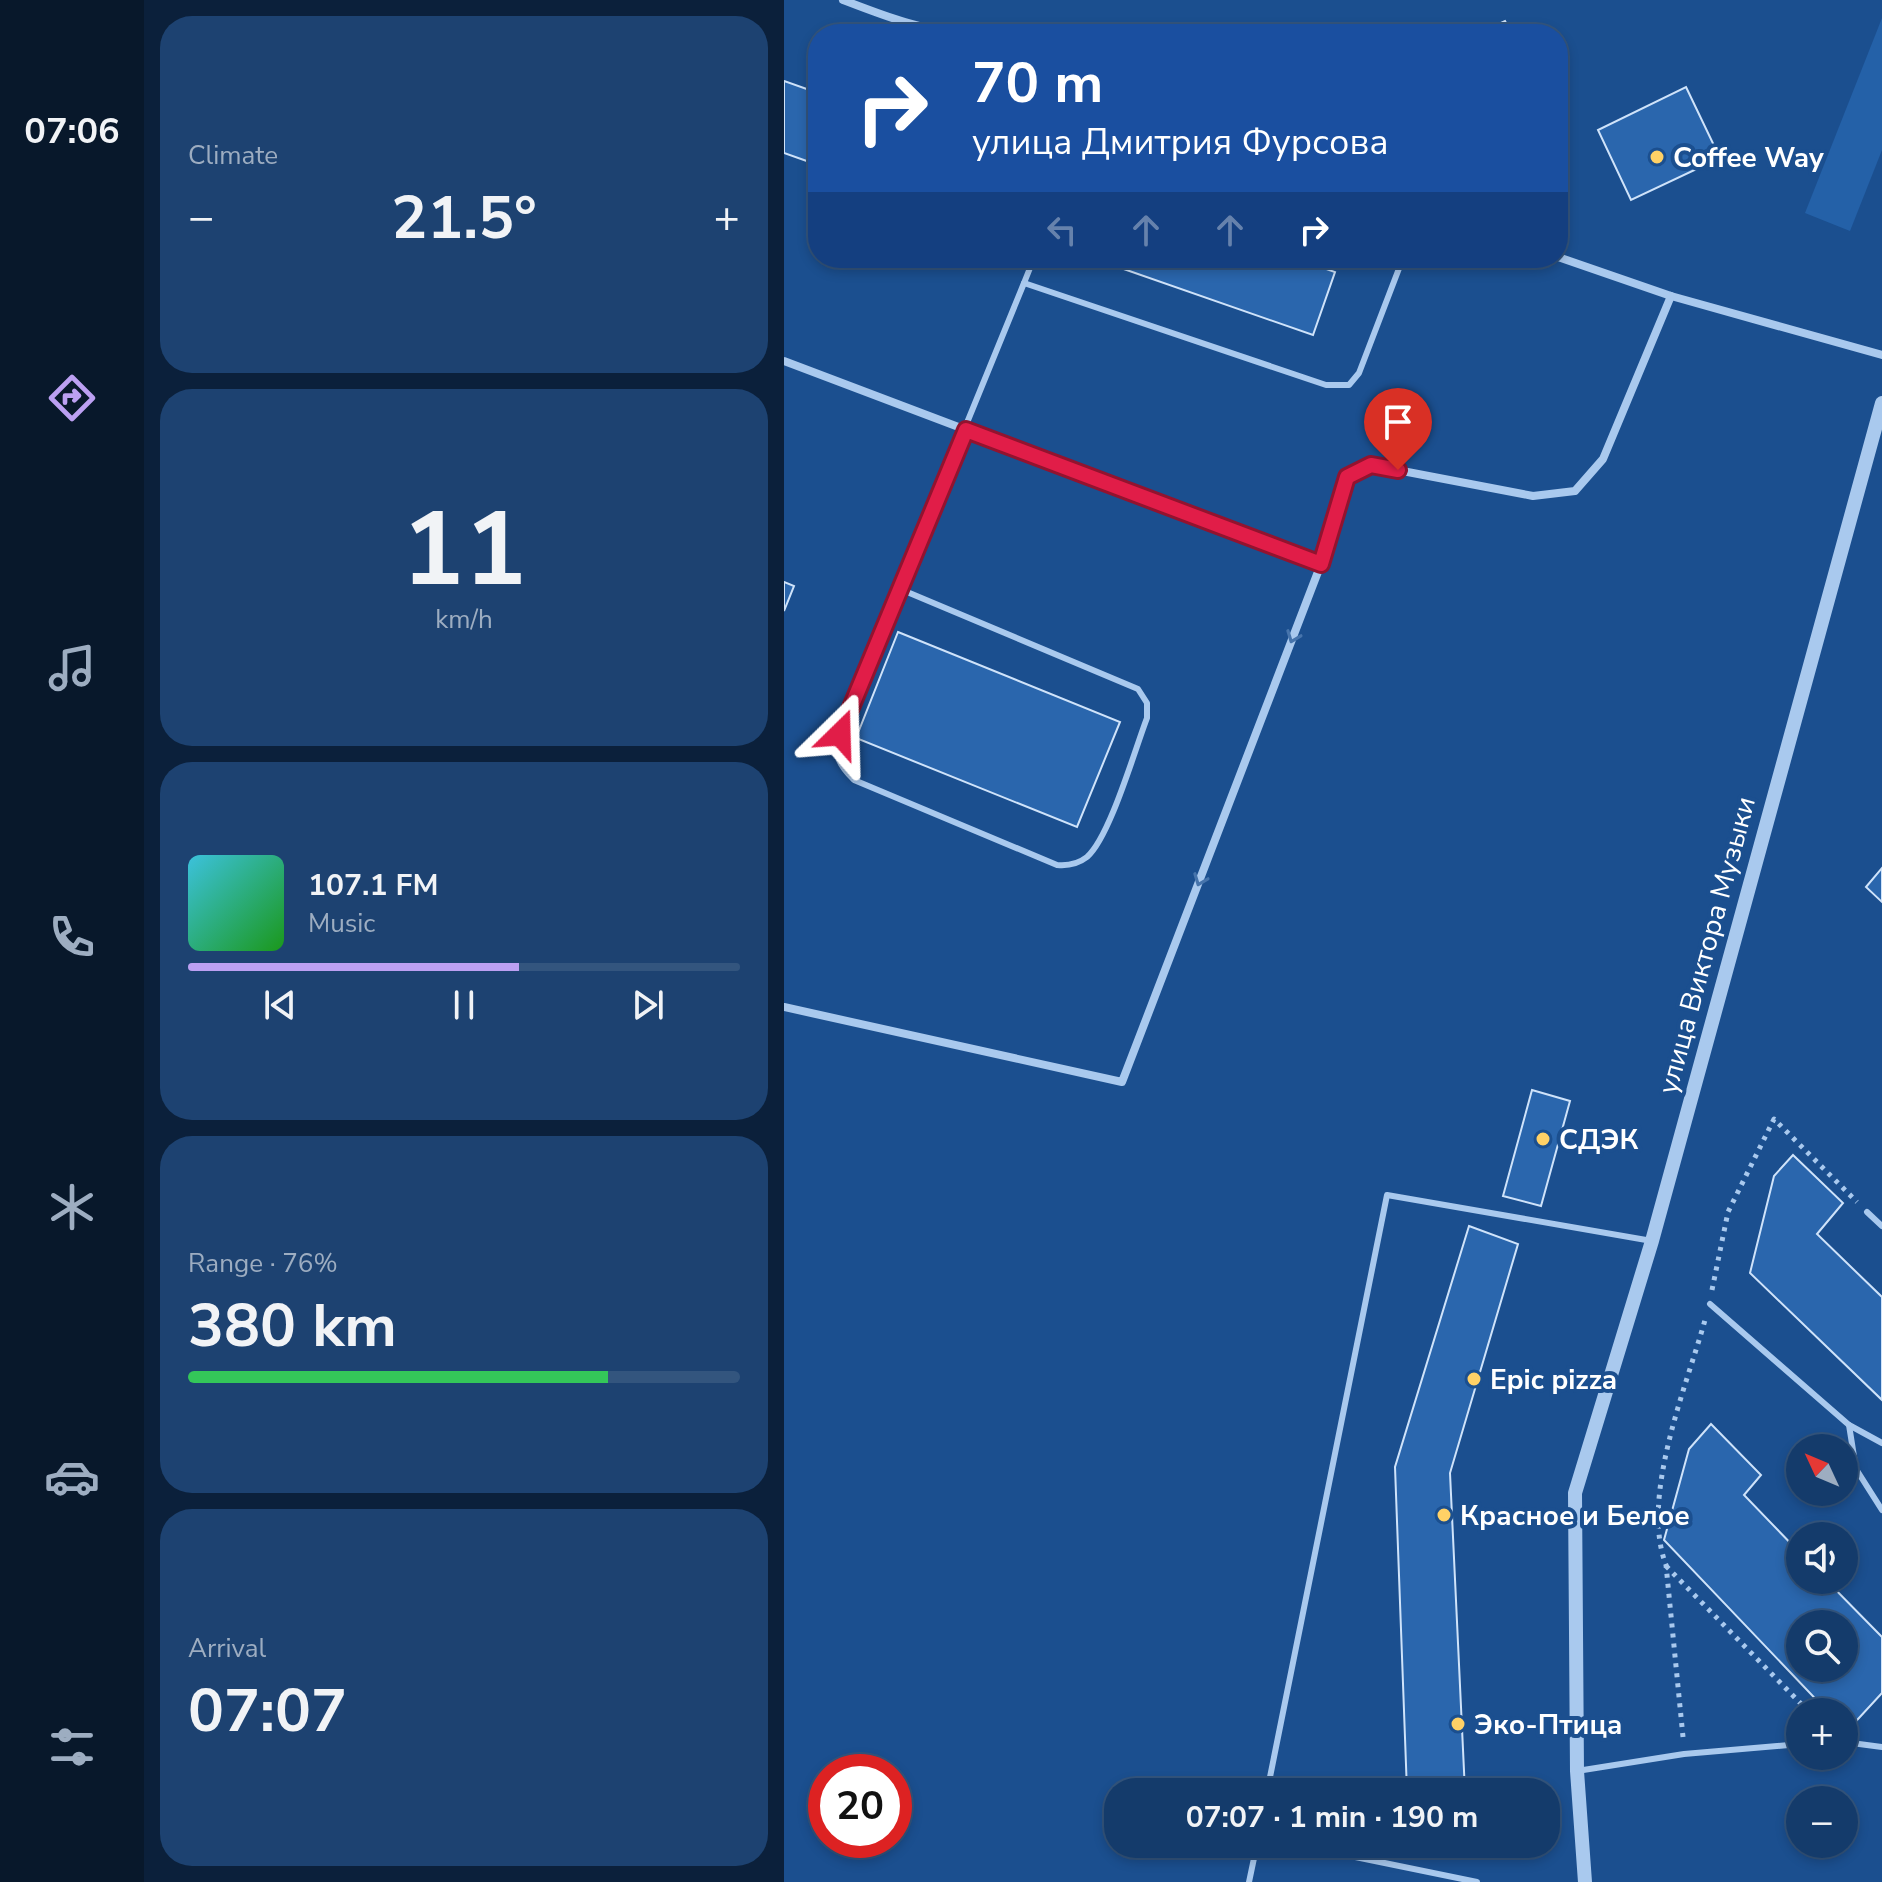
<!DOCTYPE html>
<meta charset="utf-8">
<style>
body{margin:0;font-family:"Nunito Sans",sans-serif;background:#1d4271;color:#f1f3f6;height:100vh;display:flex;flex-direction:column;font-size:30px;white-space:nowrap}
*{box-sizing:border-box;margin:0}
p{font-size:26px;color:#9dadc1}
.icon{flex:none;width:44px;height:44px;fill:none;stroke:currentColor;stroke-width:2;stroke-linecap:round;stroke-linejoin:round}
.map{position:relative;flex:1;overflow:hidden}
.side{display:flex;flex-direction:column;gap:16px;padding:16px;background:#0b203b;width:640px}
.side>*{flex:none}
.top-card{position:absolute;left:24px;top:24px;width:760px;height:244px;border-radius:32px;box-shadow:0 4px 12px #0003,0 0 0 2px #33557e;background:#1a4fa0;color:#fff;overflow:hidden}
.needle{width:52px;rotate:314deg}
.tools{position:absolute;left:1002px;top:1434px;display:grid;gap:16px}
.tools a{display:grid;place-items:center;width:72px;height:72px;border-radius:50%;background:#143b6b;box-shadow:0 4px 12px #0003,0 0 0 2px #33557e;font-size:40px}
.speed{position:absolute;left:24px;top:1754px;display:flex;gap:16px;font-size:40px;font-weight:700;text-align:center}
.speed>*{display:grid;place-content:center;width:104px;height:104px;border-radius:50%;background:#143b6b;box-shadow:0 4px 12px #0003,0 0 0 2px #33557e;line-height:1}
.speed .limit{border:12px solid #d22;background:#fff;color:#111}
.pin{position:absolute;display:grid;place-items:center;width:68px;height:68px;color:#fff;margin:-82px -34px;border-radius:50% 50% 50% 0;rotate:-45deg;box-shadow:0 0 8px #0007}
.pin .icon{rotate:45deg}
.me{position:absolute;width:88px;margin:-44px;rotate:22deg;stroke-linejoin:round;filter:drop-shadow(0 0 6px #0008)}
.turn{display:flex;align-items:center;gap:28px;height:168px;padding:0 32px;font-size:36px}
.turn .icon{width:104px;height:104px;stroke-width:2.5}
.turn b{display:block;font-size:56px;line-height:68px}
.lanes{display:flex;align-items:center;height:76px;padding:0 32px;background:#0003;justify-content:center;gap:40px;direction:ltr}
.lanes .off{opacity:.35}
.big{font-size:60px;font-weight:700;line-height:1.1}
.side .card{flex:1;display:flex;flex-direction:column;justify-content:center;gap:12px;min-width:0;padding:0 28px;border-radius:32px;background:#1d4271}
.side .dial{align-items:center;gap:0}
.dial b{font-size:104px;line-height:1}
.song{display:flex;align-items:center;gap:24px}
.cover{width:96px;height:96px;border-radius:12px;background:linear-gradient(135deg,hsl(190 70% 55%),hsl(120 70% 35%))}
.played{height:8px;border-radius:4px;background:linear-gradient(90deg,#bca0f2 60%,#33557e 60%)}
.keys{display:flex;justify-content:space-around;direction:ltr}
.heat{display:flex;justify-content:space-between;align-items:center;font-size:44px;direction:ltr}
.charge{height:12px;border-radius:6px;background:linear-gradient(90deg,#34c759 76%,#33557e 0)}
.trip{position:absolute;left:320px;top:1778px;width:456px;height:80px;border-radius:32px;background:#143b6b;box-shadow:0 4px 12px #0003,0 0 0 2px #33557e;font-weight:700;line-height:80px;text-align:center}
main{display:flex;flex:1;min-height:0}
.menu{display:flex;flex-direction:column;width:144px;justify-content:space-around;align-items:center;background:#08182b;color:#9dadc1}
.menu .icon{width:56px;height:56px}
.menu .active{color:#bca0f2}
.menu b{font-size:36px;color:#f1f3f6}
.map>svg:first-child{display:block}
.green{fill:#2461a8}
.building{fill:#2a66ad;stroke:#cfe3fa;stroke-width:2;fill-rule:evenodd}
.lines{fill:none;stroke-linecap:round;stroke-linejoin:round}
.path{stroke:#a9c9ee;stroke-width:5;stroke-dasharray:4 6;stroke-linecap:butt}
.service{stroke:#a9c9ee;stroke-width:6}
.minor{stroke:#a9c9ee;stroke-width:8}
.tertiary{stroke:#a9c9ee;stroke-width:14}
.oneway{stroke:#4674ac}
.route-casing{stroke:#92132f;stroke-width:20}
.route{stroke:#e11d48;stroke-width:14}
.poi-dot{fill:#ffd166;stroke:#1b4f8f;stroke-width:3}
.labels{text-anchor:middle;stroke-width:8;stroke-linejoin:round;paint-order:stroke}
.poi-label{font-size:28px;font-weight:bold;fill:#fff;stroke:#1b4f8f;text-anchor:start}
.street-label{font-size:28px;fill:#fff;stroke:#1b4f8f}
</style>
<main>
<nav class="menu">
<b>07:06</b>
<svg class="icon active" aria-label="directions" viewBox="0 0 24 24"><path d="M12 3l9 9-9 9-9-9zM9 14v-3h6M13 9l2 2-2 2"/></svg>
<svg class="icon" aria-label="music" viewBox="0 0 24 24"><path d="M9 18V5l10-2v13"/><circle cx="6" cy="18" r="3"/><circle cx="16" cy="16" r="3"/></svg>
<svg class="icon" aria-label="phone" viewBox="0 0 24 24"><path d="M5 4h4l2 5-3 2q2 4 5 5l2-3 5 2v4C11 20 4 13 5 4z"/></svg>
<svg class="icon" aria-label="climate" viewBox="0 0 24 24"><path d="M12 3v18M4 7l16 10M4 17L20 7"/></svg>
<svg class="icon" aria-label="car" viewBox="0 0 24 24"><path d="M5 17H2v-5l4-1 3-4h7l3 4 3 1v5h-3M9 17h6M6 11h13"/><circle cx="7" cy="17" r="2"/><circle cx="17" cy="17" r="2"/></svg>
<svg class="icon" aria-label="filters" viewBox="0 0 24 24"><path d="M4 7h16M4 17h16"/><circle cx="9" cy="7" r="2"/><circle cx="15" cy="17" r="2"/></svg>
</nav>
<section class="side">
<div class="card"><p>Climate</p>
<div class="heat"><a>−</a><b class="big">21.5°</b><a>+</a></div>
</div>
<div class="card dial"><b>11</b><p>km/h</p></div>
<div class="card">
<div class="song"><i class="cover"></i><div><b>107.1 FM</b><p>Music</p></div></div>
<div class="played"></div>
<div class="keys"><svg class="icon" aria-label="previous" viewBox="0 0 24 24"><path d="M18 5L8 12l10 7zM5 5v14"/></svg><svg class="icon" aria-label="pause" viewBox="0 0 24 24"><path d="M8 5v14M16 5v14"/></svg><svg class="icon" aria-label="next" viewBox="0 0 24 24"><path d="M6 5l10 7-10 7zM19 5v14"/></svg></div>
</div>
<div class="card"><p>Range · 76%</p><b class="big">380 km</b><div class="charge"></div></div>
<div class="card"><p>Arrival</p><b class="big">07:07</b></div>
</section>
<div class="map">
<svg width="1098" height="1882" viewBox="0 0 1098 1882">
<rect width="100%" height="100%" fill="#1b4f8f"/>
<polygon class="green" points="1098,18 1098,150 1066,231 1021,213"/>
<g class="building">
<polygon points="721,21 728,34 693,34"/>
<polygon points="0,81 34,93 34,165 0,153"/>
<polygon points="902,87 936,158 847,200 814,130"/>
<polygon points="511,258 551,272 529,335 311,259"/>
<polygon points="0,582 10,586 0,611"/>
<polygon points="114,632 336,722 293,827 72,738"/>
<polygon points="1098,868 1098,902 1082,887"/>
<polygon points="748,1090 786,1101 757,1206 719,1196"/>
<polygon points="1009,1155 1059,1203 1033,1234 1098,1297 1098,1400 966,1273 990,1176"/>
<polygon points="685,1226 734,1244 666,1473 681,1792 623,1792 611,1467"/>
<path d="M927 1424 977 1475 960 1495 1016 1553V1580H1042L1098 1637V1693L1063 1731 1060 1712H1044L880 1540 905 1449ZM1016 1624H1060V1668H1016Z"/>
</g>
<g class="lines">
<g class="path">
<polyline points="928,1290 944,1212 990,1119 1073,1202"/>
<polyline points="882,1566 1025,1712"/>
<path d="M899 1737 882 1565C856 1497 902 1388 921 1320"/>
</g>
<g class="service">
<polyline points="250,258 240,283 542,385 565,385 575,373 619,258"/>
<path d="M116 589 354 689 363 703V718C351 749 326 837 303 857 294 864 284 866 273 865L70 780C54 764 50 756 56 734L240 283"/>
<polyline points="1083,1212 1098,1226"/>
<polyline points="926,1304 1065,1425 1072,1469 1098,1510"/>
<polyline points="1065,1425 1098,1443"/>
<polyline points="1060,1742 1098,1747"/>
<polyline points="793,1771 900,1754 1016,1744"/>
<polyline points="483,1792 603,1195 868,1241"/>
<polyline points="508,1844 693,1882"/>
<polyline points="465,1882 473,1844"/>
</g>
<g class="minor">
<path d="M59 0C98 15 141 32 184 34 219 35 253 23 287 34"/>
<polyline points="774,257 887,296 1098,355"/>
<polyline points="0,361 537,564 563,477 587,465 749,496 791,491 819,459 887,296"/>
<polyline points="0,1007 338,1082 537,564"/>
</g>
<polyline class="tertiary" points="801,1882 793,1771 791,1493 868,1241 1098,403"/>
</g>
<defs><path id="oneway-chevron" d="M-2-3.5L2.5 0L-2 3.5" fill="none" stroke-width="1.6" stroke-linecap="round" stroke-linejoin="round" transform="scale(2)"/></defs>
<g class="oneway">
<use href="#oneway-chevron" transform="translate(509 637) rotate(111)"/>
<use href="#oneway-chevron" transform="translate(416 880) rotate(111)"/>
</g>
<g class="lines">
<defs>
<polyline id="route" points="56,734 182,430 537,564 563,477 587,465 614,470"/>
</defs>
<use href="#route" class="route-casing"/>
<use href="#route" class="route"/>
</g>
<g class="poi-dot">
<circle cx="873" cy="157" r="8"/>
<circle cx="759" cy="1139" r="8"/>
<circle cx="690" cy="1379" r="8"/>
<circle cx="660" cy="1515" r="8"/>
<circle cx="674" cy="1724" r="8"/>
</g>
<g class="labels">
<g class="poi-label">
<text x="889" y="167">Coffee Way</text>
<text x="775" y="1149">СДЭК</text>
<text x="706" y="1389">Epic pizza</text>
<text x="676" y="1525">Красное и Белое</text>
<text x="690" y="1734">Эко-Птица</text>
</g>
<g class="street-label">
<text transform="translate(922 945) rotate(-75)" y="10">улица Виктора Музыки</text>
</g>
</g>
</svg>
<div class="tools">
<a><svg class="needle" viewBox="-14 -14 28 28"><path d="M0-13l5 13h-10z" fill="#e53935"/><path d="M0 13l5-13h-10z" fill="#9dadc1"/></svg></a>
<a><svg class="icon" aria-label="sound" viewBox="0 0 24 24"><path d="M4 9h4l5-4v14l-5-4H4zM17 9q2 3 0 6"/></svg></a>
<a><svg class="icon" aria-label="search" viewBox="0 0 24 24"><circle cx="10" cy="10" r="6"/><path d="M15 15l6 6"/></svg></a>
<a>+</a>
<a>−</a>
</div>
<div class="speed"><div class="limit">20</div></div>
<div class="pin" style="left:614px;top:470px;background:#d93025"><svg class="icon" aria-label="arrive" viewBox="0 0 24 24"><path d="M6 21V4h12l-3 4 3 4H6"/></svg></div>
<svg class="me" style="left:56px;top:734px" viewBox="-20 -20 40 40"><path d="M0-17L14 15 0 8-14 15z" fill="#e11d48" stroke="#fff" stroke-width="4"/></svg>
<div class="trip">07:07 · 1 min · 190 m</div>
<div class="top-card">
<div class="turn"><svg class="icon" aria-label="right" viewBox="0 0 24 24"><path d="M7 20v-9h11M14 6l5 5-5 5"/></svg><div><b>70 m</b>улица Дмитрия Фурсова</div></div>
<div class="lanes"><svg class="icon off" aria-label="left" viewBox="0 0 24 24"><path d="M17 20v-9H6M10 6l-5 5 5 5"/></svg><svg class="icon off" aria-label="ahead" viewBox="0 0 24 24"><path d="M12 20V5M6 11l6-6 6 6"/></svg><svg class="icon off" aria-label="ahead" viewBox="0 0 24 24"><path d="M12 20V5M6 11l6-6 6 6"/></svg><svg class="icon" aria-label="right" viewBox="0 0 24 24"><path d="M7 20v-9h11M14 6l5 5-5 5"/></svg></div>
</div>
</div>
</main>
